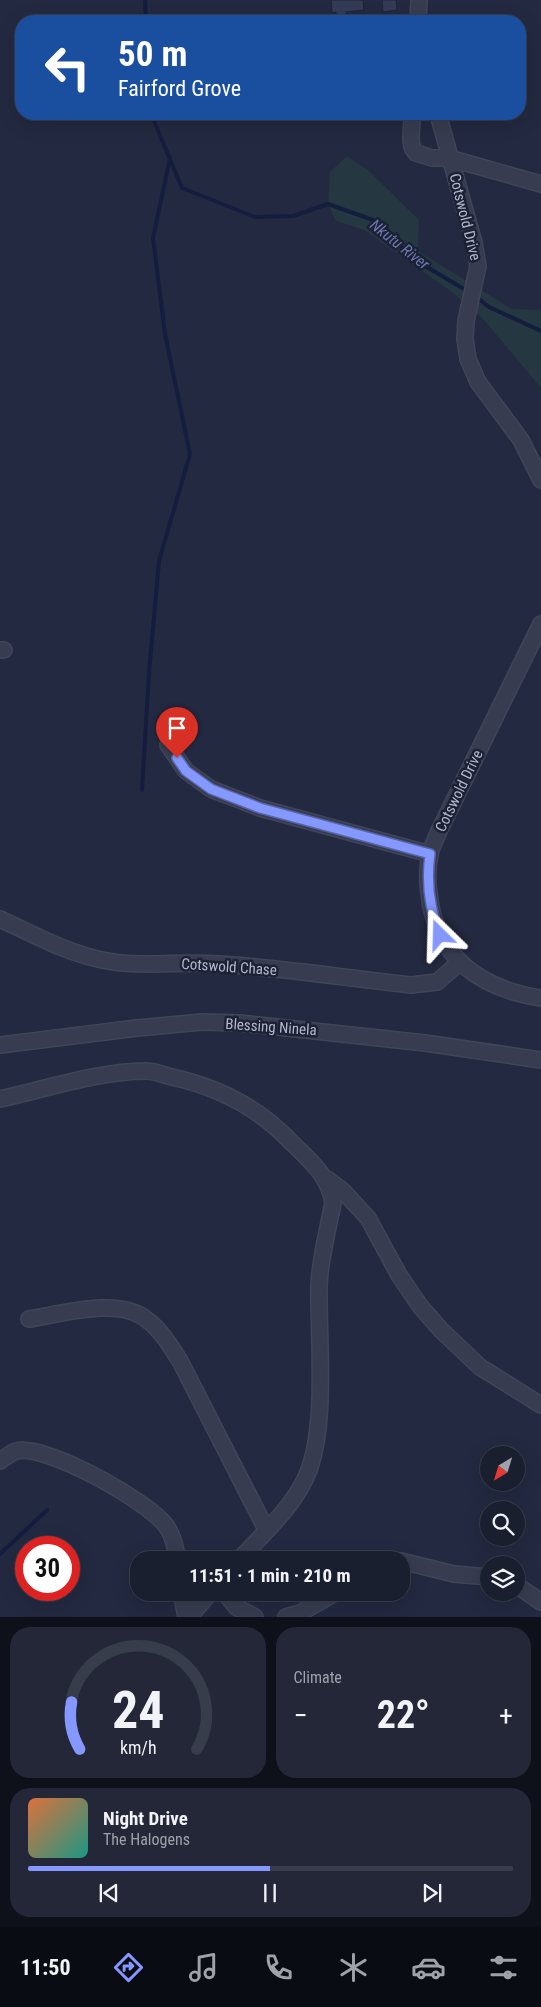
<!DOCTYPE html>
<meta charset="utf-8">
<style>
body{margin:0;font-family:"Roboto Condensed",sans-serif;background:#232738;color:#f1f3f6;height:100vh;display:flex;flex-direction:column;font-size:19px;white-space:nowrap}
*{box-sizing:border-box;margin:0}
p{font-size:16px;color:#9fa2ab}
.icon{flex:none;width:28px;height:28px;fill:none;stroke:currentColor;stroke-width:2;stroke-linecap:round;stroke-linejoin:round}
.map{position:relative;height:1617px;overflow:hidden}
.panel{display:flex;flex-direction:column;gap:10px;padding:10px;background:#0e111a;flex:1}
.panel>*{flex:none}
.top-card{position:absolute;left:15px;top:15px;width:511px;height:105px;border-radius:20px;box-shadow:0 5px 20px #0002,0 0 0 1px #383d4c;background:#1a4fa0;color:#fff;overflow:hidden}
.needle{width:32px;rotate:218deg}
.controls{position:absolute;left:480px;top:1446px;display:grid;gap:10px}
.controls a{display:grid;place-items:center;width:45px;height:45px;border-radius:50%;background:#1a1f30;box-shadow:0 5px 20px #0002,0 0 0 1px #383d4c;font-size:25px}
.speed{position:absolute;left:15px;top:1536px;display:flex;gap:10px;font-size:25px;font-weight:700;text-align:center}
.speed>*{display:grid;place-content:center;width:65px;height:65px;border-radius:50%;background:#1a1f30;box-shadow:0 5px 20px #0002,0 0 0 1px #383d4c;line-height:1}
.speed .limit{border:8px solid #d22;background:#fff;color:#111}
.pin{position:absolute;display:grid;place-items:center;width:42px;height:42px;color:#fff;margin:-51px -21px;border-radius:50% 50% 50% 0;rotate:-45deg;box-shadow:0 0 5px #0007}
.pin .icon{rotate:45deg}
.me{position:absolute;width:55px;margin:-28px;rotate:338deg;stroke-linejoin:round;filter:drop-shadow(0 0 4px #0008)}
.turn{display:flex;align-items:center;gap:18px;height:105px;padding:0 20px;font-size:22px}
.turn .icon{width:65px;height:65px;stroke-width:2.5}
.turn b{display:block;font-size:35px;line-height:42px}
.big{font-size:38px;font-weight:700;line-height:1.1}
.panel .widget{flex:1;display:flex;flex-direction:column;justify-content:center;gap:8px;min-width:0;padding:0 18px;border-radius:20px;background:#232738}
.panel .dial{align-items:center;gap:0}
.dial svg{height:130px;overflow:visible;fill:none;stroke:#383d4c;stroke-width:7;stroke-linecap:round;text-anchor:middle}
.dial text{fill:#f1f3f6;stroke:none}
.song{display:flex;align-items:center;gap:15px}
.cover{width:60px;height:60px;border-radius:8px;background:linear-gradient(135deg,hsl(20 70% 55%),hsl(170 70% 35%))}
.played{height:5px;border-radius:2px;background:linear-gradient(90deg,#8498ff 50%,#383d4c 50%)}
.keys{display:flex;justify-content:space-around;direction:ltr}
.heat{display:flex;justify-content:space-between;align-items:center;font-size:28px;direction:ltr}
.panel .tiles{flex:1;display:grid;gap:10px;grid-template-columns:1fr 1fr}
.widget:last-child{grid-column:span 2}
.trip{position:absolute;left:130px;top:1551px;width:280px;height:50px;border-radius:20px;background:#1a1f30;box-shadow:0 5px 20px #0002,0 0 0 1px #383d4c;font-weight:700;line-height:50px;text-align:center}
.menu{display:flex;height:80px;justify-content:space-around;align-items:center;background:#0a0c13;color:#9fa2ab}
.menu .icon{width:35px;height:35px}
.menu .current{color:#8498ff}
.menu b{font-size:22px;color:#f1f3f6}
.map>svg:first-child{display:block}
.green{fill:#253741}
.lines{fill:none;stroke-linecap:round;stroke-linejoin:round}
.stream{stroke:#151d3f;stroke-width:4}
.building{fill:#343b56;stroke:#1e2337}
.minor-casing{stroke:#404559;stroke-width:18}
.minor{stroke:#373c50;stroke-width:15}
.route-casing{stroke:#5663a6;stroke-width:12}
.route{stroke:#8498ff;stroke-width:9}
.labels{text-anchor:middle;stroke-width:5;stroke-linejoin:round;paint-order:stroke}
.street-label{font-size:15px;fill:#b3b7cb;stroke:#1c2135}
.water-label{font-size:16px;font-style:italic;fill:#6a77ac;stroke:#1c2135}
</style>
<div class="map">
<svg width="541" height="1617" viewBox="0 0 541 1617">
<rect width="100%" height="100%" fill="#232940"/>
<polygon class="green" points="347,156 369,171 419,220 418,251 512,309 541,310 541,388 483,319 452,292 364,230 336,221 328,204 330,172"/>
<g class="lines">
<g class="stream">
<polyline points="145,0 146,21"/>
<polyline points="151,114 182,188 255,217 293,216 328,204 373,220 415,260 469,292"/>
<polyline points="475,296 489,307 541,331"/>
<polyline points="142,790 149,673 159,561 190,454 165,334 153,238 170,158"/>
<polyline points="0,1554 47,1510"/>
</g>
</g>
<g class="building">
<polygon points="331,0 363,0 364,10 346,12 346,15 336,16 336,12 332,13"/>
<polygon points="382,0 396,0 397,10 383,12"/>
</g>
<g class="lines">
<defs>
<g id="minor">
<polyline points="418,21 419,0"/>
<path d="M412 114C413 126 407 145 416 153L432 158H449L541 184"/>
<polyline points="438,114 474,243 478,266 466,321 465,339 468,359 478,382 521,440 541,480"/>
<path d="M541 624 439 831C436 839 431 847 430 855 427 868 427 880 429 893 435 957 481 989 541 998"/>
<polyline points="0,650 4,650"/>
<polyline points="168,745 186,771 211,789 260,808 430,854"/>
<path d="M0 919C33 934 67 953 102 960 140 968 179 961 219 964 283 968 347 978 411 985L437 982 459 963"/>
<polyline points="0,1045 137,1028 202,1022 240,1023 425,1043 541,1060"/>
<path d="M0 1099C46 1089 99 1071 146 1071 155 1071 164 1075 172 1077 218 1087 258 1107 291 1142 309 1160 329 1175 333 1203 328 1230 320 1258 319 1285 318 1338 328 1430 306 1477 293 1507 261 1536 239 1560"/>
<polyline points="327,1179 343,1191 368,1218 399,1275 420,1306 441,1330 480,1367 541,1405"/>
<path d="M29 1319C62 1314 118 1297 146 1319 161 1330 170 1345 180 1361L266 1529"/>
<path d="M0 1461C5 1458 11 1453 16 1451 45 1443 150 1502 167 1527 173 1536 176 1549 177 1560"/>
<polyline points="401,1561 454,1574 489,1577"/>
<polyline points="516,1585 541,1602"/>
<polyline points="181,1592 186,1617"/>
<polyline points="224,1592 236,1607 255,1617"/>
<polyline points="189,1617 211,1592"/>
<polyline points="286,1617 300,1613 337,1592"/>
</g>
</defs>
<use href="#minor" class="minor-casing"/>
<use href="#minor" class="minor"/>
</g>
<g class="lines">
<defs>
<path id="route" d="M177 758 186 771 211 789 260 808 430 854C426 883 429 908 440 935"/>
</defs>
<use href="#route" class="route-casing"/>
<use href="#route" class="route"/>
</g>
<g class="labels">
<g class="street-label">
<text transform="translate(465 217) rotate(76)" y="5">Cotswold Drive</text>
<text transform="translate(459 791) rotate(-64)" y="5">Cotswold Drive</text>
<text transform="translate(229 967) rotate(4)" y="5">Cotswold Chase</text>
<text transform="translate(271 1027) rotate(4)" y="5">Blessing Ninela</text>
</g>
<g class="water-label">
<text transform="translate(400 244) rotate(38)" y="6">Nkutu River</text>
</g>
</g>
</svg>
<div class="controls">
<a><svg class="needle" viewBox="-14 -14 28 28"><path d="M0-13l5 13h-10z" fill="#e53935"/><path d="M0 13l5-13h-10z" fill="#9fa2ab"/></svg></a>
<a><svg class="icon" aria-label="search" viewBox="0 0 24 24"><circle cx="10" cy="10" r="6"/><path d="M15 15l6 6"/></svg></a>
<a><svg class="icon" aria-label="layers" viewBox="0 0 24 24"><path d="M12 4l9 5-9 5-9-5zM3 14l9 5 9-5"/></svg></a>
</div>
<div class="speed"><div class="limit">30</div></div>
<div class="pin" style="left:177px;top:758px;background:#d93025"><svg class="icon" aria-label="arrive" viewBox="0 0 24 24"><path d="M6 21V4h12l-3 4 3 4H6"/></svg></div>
<svg class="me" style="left:440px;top:935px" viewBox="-20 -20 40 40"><path d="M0-17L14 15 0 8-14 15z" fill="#8498ff" stroke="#fff" stroke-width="4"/></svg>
<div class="trip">11:51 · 1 min · 210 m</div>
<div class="top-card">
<div class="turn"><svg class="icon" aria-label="left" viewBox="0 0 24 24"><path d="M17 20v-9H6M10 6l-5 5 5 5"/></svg><div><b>50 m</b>Fairford Grove</div></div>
</div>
</div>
<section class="panel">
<div class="tiles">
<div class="widget dial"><svg viewBox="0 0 100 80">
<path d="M14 69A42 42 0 1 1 86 69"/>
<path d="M14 69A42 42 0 0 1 9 40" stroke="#8498ff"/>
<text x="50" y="56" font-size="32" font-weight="700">24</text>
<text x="50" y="72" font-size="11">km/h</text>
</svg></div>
<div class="widget"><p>Climate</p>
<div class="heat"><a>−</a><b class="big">22°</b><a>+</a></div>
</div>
<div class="widget">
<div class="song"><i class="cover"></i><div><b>Night Drive</b><p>The Halogens</p></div></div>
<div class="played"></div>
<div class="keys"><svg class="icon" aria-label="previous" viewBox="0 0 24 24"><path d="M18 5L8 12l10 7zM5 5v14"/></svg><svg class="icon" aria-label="pause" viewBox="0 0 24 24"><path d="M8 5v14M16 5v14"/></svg><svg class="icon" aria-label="next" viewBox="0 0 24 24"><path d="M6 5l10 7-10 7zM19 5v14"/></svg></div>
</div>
</div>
</section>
<nav class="menu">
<b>11:50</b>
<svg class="icon current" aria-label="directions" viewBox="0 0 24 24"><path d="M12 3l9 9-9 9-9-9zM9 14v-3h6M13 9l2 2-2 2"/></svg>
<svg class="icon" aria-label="music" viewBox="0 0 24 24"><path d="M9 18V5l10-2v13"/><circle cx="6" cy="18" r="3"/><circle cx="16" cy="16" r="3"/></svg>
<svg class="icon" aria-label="phone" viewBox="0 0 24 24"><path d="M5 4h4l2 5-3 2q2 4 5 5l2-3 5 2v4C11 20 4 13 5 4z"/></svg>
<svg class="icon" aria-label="climate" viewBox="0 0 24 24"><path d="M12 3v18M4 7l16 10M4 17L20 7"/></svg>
<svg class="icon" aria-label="car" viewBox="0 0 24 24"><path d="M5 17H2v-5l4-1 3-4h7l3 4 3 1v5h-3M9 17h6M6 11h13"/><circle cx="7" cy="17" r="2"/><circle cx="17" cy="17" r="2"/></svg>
<svg class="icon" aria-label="filters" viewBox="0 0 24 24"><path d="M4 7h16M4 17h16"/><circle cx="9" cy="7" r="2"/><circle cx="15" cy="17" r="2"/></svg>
</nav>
